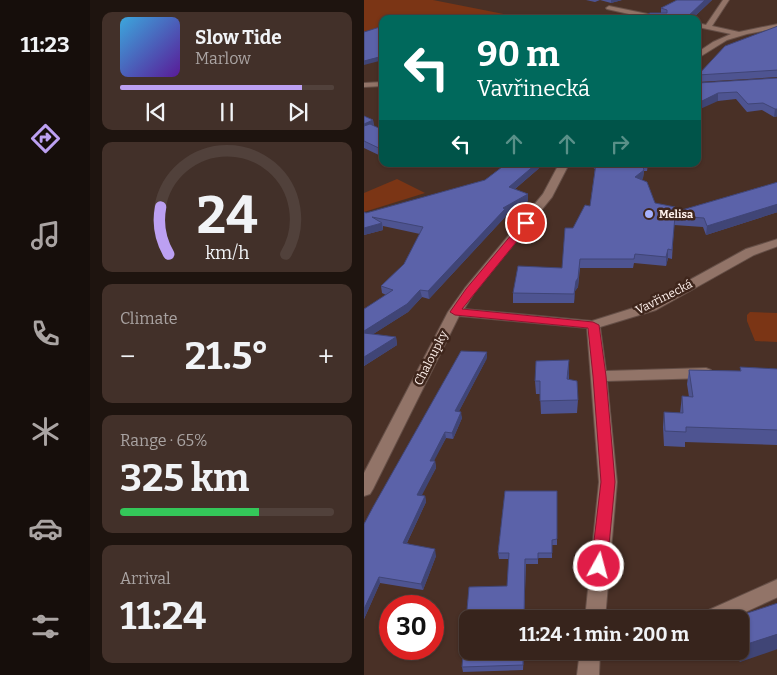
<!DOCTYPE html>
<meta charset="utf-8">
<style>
body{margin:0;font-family:Bitter,serif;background:#423029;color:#f1f3f6;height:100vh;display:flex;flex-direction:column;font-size:19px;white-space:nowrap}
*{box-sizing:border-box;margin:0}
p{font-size:16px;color:#aaa4a3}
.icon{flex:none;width:28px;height:28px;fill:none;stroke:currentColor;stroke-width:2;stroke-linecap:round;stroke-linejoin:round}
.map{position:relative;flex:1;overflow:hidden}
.drawer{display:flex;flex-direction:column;gap:12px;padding:12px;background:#1e140f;width:274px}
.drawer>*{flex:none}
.hud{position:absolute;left:15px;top:15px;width:322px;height:152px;border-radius:10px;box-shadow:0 1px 4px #0004,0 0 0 1px #51413b;background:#00695c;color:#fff;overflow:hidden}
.speed{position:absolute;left:15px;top:595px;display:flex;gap:10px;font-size:25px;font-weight:700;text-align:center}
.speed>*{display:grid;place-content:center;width:65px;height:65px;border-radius:50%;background:#37241c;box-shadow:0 1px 4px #0004,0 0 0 1px #51413b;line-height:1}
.speed .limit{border:8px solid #d22;background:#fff;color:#111}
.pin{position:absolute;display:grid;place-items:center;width:42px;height:42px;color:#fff;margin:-21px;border:2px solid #fff;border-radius:50%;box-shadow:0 1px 5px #0007}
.me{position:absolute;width:55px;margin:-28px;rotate:7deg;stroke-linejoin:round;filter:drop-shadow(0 0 4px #0008)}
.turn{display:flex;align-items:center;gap:18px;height:105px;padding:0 15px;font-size:22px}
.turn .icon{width:65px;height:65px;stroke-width:2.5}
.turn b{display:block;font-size:35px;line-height:42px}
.lanes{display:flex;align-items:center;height:48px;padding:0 15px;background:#0003;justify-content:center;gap:25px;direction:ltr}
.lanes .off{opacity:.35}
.big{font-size:38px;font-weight:700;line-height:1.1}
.drawer .widget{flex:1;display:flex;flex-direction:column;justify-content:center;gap:8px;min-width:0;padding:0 18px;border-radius:10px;background:#423029}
.drawer .dial{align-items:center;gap:0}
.dial svg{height:130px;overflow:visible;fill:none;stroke:#51413b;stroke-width:7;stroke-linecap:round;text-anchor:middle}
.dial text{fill:#f1f3f6;stroke:none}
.song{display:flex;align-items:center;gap:15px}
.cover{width:60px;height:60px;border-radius:8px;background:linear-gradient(135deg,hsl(200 70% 55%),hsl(270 70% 35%))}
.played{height:5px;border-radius:2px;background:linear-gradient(90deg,#bca0f2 85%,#51413b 85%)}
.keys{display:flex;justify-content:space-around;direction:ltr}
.heat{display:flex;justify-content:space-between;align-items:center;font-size:28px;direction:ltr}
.charge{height:8px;border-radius:4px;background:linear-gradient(90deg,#34c759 65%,#51413b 0)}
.trip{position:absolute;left:95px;top:610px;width:290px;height:50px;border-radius:10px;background:#37241c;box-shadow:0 1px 4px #0004,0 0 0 1px #51413b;font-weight:700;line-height:50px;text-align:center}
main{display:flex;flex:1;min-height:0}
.tab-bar{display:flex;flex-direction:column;width:90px;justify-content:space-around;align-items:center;background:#160e0b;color:#aaa4a3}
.tab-bar .icon{width:35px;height:35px}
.tab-bar .on{color:#bca0f2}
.tab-bar b{font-size:22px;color:#f1f3f6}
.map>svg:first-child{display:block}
.green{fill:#7b3515}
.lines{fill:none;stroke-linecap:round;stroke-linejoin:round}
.minor-casing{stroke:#654f47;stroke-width:2}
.minor{fill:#927468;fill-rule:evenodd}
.wall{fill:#4e5491}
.shaded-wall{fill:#404576}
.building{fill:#5b62a9;stroke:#404576}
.route{fill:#e11d48;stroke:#92132f}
.poi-dot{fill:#a6b1fc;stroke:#3f261c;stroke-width:2}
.labels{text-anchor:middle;stroke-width:5;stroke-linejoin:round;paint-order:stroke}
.far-poi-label{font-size:11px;font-weight:bold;fill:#fef0eb;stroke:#3f261c;text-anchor:start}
.street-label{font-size:12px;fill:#fef0eb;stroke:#3f261c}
</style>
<main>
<nav class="tab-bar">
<b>11:23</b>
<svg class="icon on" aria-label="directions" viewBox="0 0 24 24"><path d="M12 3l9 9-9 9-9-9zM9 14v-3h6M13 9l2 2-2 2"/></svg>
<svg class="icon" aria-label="music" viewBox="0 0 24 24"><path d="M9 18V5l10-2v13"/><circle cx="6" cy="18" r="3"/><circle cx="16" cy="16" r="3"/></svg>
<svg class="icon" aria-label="phone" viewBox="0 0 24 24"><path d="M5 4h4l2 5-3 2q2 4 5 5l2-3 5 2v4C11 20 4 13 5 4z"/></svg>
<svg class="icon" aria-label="climate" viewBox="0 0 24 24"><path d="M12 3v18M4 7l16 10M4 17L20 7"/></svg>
<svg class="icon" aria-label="car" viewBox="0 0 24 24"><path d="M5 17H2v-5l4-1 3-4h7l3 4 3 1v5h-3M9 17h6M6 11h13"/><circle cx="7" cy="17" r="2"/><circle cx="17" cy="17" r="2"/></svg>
<svg class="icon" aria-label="filters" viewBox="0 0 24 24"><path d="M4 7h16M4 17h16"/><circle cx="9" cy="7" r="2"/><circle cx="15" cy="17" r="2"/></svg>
</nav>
<section class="drawer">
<div class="widget">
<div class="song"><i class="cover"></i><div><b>Slow Tide</b><p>Marlow</p></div></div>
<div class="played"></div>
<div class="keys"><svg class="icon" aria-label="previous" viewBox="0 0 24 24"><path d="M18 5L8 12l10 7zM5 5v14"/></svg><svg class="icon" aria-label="pause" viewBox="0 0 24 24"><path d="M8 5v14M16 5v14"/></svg><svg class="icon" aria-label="next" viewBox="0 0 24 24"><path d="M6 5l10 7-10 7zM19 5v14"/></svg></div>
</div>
<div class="widget dial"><svg viewBox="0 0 100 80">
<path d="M14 69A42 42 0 1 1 86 69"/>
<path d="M14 69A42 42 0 0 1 9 40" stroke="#bca0f2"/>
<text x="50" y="56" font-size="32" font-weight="700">24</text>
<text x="50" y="72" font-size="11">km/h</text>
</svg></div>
<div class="widget"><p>Climate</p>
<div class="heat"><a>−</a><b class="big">21.5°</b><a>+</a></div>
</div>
<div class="widget"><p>Range · 65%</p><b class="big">325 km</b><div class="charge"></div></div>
<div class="widget"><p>Arrival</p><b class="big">11:24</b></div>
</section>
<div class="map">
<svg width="414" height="675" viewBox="0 0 414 675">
<rect width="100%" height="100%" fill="#493026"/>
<g class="green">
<polygon points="0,0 69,0 165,19 19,19 19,40 0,35"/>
<polygon points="33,179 61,193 0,212 0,193"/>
<polygon points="386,312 413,313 413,342 391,341 383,321 383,315"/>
</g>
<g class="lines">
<defs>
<g id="minor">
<polygon points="359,0 365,0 348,26 375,32 414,24 414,28 383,34 363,40 334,58 334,52 349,42 367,34 334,27 334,23 342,25"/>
<polygon points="245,6 298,17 301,19 287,19 243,9 242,8"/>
<polygon points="19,82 19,86 0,87 0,83"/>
<polygon points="195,164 205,164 188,197 110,293 100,309 228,321 282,304 382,249 414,239 414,246 390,255 292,310 236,327 242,371 342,368 347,370 349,373 347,376 342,378 243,381 253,482 241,619 221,619 235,482 223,328 95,316 9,489 6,494 0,496 0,473 84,312 101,288 179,194"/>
<polygon points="414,579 414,597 366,619 335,619 338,613"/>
<polygon points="216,651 236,651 235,675 213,675"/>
</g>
</defs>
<use href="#minor" class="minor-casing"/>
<use href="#minor" class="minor"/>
</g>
<g class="wall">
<polygon points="222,0 258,0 247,3 236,0 231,2"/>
<polygon points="313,0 348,0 328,19 275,19 297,13 297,8"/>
<polygon points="414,26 414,77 334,82 334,75"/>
<polygon points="414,78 414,116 410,117 398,110 383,112 372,99 354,101 334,83"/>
<polygon points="0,116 9,120 10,126 19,130 19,157 0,148"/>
<polygon points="142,164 179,164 173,170 151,189 164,194 164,201 142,214 142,216 65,299 58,297 44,312 9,334 32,337 33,345 0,366 0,309 22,295 18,293 17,286 40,264 56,234 19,226 19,230 0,235 0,212 2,213 121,180"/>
<polygon points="228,164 284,164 283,171 280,171 279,178 278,179 291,203 311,212 414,182 414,212 342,235 339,227 310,225 308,259 304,258 302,266 270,263 269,268 216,268 214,287 211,291 210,303 149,303 149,293 198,268 209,228 226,206 231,169 228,167"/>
<polygon points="123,358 95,411 98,418 89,439 82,438 69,461 71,461 72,468 57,495 61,496 62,502 43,543 72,556 59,590 16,583 0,619 0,524"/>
<polygon points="376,367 414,369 414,445 321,442 321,447 300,446 299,427 300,412 316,413 318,396 325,397 323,384 325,370 376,371"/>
<polygon points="205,373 205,379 214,400 213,413 177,414 176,394 172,394 171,381"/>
<polygon points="141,491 193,491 193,545 188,545 188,558 174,558 174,564 162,564 160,619 104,619 104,651 160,651 159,670 99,672 98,667 105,587 143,586 145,559 135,559 134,553"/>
<polygon points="414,603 376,662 370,651 376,651 376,619"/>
</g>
<g class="shaded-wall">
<polygon points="247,0 258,0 247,3"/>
<polygon points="341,0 348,0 328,19 321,19"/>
<polygon points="19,56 19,60 0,65 0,61"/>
<polygon points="354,93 354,101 334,110 334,103"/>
<polygon points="411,109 414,109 414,116 410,117"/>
<polygon points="9,120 10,128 0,131 0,124"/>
<polygon points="172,164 179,164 173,170 145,194 145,187"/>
<polygon points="280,170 279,178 271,185 271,177"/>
<polygon points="164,194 164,201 142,214 142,216 65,299 64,291 139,208"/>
<polygon points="414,204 414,212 342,235 343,226"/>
<polygon points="18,223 19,230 0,235 0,228"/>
<polygon points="304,249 304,258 302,266 302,257"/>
<polygon points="216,259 214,287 211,291 210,303 210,294 212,281"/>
<polygon points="56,290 58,297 44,312 0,340 0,331"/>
<polygon points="32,337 33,345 0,366 0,357"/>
<polygon points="123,352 123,358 92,417 91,411"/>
<polygon points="205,360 205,373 203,392 203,379"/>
<polygon points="97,412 98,418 89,439 88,433"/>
<polygon points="81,432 82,438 67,467 66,461"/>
<polygon points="71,461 72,468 55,501 53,495"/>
<polygon points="61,496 62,502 40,549 39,543"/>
<polygon points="71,549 72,556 59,590 57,584"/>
<polygon points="15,577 16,583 0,619 0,609"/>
<polygon points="414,634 414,649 376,662 380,645"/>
</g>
<g class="building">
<polygon points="313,0 341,0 321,19 275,19 286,13 303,13 303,10 297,8"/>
<polygon points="19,26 19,56 0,61 0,32"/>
<polygon points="414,26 414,70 334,75 361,46"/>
<polygon points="414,78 414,109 411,109 399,103 384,104 373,92 354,93 334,103 334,83"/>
<polygon points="0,116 9,120 0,124"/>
<polygon points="6,124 19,130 19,150 0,141 0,126"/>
<polygon points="142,164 172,164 145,187 164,194 139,208 141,209 64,291 56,290 43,304 0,331 0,309 29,290 17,286 40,264 59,227 8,217 18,223 0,228 0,212 2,213 121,180"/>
<polygon points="232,164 278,164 280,170 271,177 283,182 291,203 311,207 311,212 414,182 414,204 343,226 340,218 311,216 308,250 304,249 302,257 271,254 270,259 216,259 214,278 212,281 210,294 149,293 154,266 198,268 201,228 209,228 221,205 226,206"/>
<polygon points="0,333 32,337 0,357"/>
<polygon points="97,351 123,352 91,411 97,412 88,433 81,432 66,461 71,461 53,495 61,496 39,543 71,549 57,584 15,577 0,609 0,524 9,507"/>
<polygon points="205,360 203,379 213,381 214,400 176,401 176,381 171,381 172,361"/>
<polygon points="376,367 414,369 414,430 322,427 322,432 301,431 300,412 319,413 318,396 329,397 325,370 377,371"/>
<polygon points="141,491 193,491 193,539 188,540 188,553 174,553 174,559 161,559 160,619 104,619 104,651 159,651 159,665 98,667 105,587 143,586 145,553 134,553"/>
<polygon points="414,603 414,634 380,645 376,638 376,619 365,619"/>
</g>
<polygon class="route" points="162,220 166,221 166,225 98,309 229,322 235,325 242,376 251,482 243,566 241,571 235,573 229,571 227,566 237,482 229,376 224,328 91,315 86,312 102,289 159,221"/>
<circle class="poi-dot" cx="285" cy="214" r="5"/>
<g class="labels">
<g class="far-poi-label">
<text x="295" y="218">Melisa</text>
</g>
<g class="street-label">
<text transform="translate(300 297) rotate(-27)" y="4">Vavřinecká</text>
<text transform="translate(67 358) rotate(-63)" y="4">Chaloupky</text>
</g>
</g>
</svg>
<div class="speed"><div class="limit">30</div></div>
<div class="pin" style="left:162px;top:223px;background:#d93025"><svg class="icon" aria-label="arrive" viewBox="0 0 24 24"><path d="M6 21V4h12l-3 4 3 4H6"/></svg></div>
<svg class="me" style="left:235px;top:566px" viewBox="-20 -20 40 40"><circle r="17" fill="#e11d48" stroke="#fff" stroke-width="3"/><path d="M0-11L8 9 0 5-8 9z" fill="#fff"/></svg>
<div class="trip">11:24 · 1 min · 200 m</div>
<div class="hud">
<div class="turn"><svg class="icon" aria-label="left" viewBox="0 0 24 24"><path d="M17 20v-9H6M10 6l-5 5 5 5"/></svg><div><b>90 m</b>Vavřinecká</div></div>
<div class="lanes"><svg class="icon" aria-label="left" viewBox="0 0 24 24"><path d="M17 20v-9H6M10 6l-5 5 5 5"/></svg><svg class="icon off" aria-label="ahead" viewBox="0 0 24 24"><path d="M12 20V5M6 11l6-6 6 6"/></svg><svg class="icon off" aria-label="ahead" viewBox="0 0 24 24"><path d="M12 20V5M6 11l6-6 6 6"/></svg><svg class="icon off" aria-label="right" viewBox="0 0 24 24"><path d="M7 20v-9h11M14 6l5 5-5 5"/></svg></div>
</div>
</div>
</main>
